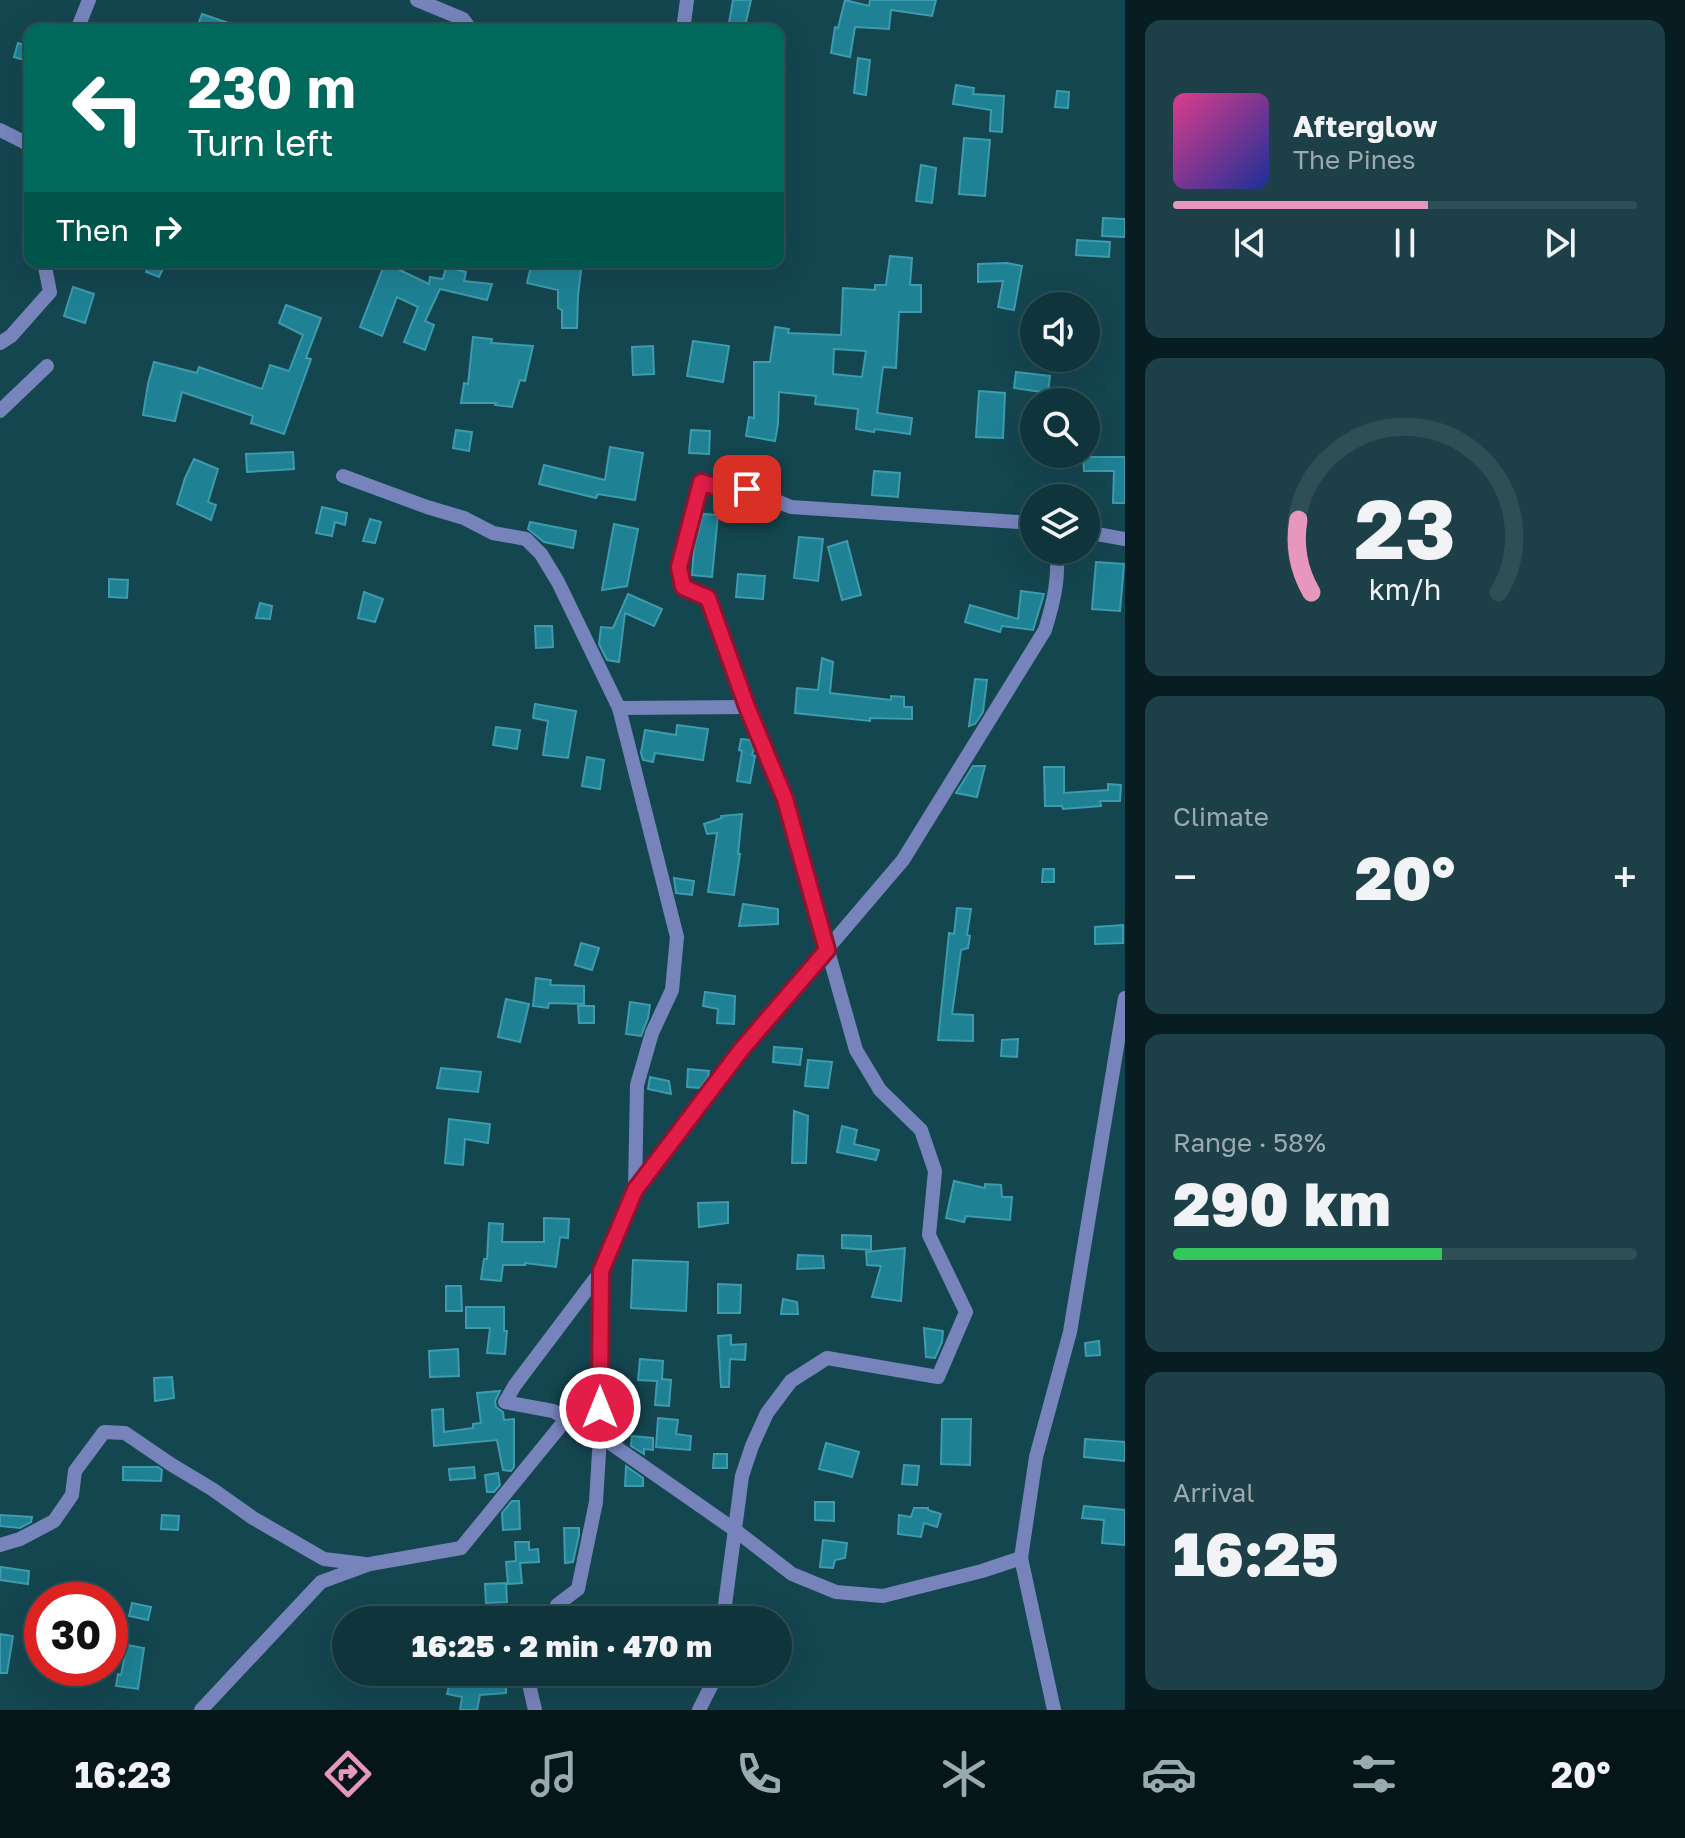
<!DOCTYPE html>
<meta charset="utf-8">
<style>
body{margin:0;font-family:"Golos Text",sans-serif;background:#1d3f47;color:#f1f3f6;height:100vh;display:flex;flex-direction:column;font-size:30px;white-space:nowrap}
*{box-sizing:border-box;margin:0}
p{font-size:26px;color:#9baaaf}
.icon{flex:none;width:44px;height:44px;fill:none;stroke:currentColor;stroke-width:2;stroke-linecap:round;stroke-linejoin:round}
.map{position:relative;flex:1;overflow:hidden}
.panel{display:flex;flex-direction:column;gap:20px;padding:20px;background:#081d21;width:560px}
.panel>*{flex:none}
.hud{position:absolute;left:24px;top:24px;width:760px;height:244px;border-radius:16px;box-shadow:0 8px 32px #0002,0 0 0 2px #2f4f56;background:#00695c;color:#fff;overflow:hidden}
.fabs{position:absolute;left:1020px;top:292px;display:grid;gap:16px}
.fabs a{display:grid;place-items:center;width:80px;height:80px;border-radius:50%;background:#0f343c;box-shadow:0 8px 32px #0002,0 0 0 2px #2f4f56;font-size:40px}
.speed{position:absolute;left:24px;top:1582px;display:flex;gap:16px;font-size:40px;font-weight:700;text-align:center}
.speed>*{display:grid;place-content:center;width:104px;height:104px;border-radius:50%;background:#0f343c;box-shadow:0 8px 32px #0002,0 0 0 2px #2f4f56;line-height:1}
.speed .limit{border:12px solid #d22;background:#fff;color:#111}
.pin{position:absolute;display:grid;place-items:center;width:68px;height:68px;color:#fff;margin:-34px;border-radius:16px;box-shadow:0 4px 12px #0006}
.me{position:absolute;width:88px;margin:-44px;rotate:0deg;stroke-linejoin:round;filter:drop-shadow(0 0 6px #0008)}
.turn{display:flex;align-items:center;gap:28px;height:168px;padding:0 32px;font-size:36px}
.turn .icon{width:104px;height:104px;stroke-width:2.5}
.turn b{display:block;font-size:56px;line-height:68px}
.then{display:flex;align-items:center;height:76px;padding:0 32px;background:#0003;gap:16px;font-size:30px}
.big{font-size:60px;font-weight:800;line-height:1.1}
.panel .tile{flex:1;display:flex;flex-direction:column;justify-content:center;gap:12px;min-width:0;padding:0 28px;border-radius:16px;background:#1d3f47}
.panel .dial{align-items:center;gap:0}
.dial svg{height:208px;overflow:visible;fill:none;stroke:#2f4f56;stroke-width:7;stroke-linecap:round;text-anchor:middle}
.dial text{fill:#f1f3f6;stroke:none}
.song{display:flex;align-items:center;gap:24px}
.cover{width:96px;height:96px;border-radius:12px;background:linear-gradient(135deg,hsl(330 70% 55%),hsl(230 70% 35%))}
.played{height:8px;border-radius:4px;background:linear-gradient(90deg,#e797bd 55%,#2f4f56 55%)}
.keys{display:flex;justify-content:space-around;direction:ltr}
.heat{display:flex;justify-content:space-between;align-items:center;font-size:44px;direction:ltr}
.charge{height:12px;border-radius:6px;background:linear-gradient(90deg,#34c759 58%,#2f4f56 0)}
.trip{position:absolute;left:332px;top:1606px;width:460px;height:80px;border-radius:40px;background:#0f343c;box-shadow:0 8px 32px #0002,0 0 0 2px #2f4f56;font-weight:800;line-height:80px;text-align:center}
.menu{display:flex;height:128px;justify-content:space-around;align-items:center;background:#061518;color:#9baaaf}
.menu .icon{width:56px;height:56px}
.menu .on{color:#e797bd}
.menu b{font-size:36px;color:#f1f3f6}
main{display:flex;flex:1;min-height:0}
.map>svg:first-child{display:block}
.building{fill:#1e8294;stroke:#3e9aad;stroke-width:2;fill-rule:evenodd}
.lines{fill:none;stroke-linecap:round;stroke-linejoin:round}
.street{stroke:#7784bc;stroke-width:14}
.route-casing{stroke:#92132f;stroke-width:20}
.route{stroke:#e11d48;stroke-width:14}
</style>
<main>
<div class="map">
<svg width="1125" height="1710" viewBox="0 0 1125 1710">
<rect width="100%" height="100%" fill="#144650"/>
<g class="building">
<polygon points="733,0 751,0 745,26 729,23"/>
<polygon points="845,0 869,6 870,0 936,0 932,16 891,10 889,29 855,27 850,57 831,53 835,27 838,28"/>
<polygon points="202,14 243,28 243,30 196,30"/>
<polygon points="18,43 30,47 30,62 14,57"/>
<polygon points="858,58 870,60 866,95 854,93"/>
<polygon points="956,85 974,88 973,94 1004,96 1002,132 990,131 991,110 953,104"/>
<polygon points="1057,91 1069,92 1068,108 1055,107"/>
<polygon points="964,138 990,140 985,196 959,194"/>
<polygon points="921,165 936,168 932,203 916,201"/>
<polygon points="1103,218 1125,219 1125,237 1102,236"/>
<polygon points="1077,240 1110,242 1109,257 1076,255"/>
<path d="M890 256 912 258 910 285H921V312H899L896 368 883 367 877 413 912 418 910 434 875 429 874 432 856 429 858 409 815 404 816 396 779 392 778 424 775 441 746 436 749 417 754 418V362H770L775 327 789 329 788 333 841 335 843 288 875 290V285H886ZM834 349 866 351 862 377 833 374Z"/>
<polygon points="151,262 166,262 159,277 146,272"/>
<polygon points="532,262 582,262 578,296 577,328 562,328 562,310 558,308 558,290 527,283"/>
<polygon points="385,263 429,284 430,277 443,279 446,267 466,272 464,281 492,284 487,300 440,289 425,321 434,325 425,350 404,342 418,307 397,297 382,336 360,327"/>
<polygon points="1007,263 1022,266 1014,310 998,307 1003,281 978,282 978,264"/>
<polygon points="73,287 94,294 85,323 64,316"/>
<polygon points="286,305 321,318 306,358 311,359 284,434 251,423 253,416 182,392 175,421 143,415 148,384 154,362 197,373 199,367 262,389 270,365 289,371 303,335 279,323"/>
<polygon points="473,337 492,339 491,343 533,346 525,381 520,380 512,407 495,405 496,403 461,403 464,383 468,384"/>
<polygon points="693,341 729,346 723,382 687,376"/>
<polygon points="653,346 654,374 633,375 632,347"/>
<polygon points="1016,372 1050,376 1048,393 1014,388"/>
<polygon points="979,391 1005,393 1003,438 976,437"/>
<polygon points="456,430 472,432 469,451 453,448"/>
<polygon points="691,430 710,431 709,454 689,453"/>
<polygon points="610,447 643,453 635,500 598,494 596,498 539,484 544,465 605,480"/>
<polygon points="293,452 294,469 247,472 246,454"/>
<polygon points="1083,457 1125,457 1125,503 1113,503 1114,471 1084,471"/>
<polygon points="194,459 218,469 208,502 216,505 211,520 177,504 185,478"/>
<polygon points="874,471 900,473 898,497 872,495"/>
<polygon points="322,507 347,513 345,525 335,522 332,536 316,533"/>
<polygon points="703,514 718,515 712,577 692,575 694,548"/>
<polygon points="370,519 381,522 375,543 363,541"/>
<polygon points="530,522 576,531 573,548 544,542 528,529"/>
<polygon points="614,524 638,529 627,586 602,590"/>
<polygon points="799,537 823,539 818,581 794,578"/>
<polygon points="847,541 861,595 842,600 828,547"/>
<polygon points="1096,562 1124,564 1120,611 1092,609"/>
<polygon points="738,574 765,576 763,599 736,597"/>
<polygon points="109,579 128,580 127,598 109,597"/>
<polygon points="1021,591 1044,594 1033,630 1002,626 1000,632 965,622 970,605 1018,619"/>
<polygon points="364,592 383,599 375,622 358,618"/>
<polygon points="628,594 662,609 654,626 625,613 619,662 607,660 599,644 601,627 613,628"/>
<polygon points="260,603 272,606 270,619 256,618"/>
<polygon points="535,626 552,626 553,647 536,648"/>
<polygon points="822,658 833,662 830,693 891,700 891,696 904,697 904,707 912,707 912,719 870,718 870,721 795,713 797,688 818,690"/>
<polygon points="975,679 987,680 983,712 975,724 969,726"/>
<polygon points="535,704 576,711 568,758 543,755 548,721 533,718"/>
<polygon points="677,725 708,729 703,760 655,753 653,762 643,760 641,753 645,730 676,735"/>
<polygon points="496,727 520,730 517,749 493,745"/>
<polygon points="741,739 750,740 754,749 752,755 755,756 750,783 737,781 742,751 739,750"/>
<polygon points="587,757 604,760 600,789 582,786"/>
<polygon points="973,766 985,766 977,797 956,793"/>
<polygon points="1044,767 1064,767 1064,793 1108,790 1108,784 1121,785 1120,801 1100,801 1101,806 1063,809 1062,806 1045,806"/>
<polygon points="742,814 738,854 740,854 734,895 708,892 717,833 707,834 704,824 722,818 721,816"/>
<polygon points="1043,869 1054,869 1054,882 1042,882"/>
<polygon points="674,878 694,881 692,895 676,893"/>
<polygon points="743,904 778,909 778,924 739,926"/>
<polygon points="957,908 971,909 967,935 970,936 968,948 961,950 952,1014 973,1015 973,1041 938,1040 949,933 954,934"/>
<polygon points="1123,925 1123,943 1095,944 1095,927"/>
<polygon points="581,943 599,948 592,970 575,965"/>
<polygon points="536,978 551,980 550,985 584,986 584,1004 549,1003 548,1008 533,1006"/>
<polygon points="705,992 735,996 734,1024 717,1023 718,1009 703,1006"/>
<polygon points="506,999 529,1004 520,1042 498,1037"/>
<polygon points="630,1002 650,1005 648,1018 641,1036 626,1034"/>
<polygon points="578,1006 594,1006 594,1023 579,1023"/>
<polygon points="1018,1039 1017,1057 1001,1056 1002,1040"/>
<polygon points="774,1047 802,1049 800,1065 773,1062"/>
<polygon points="808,1060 832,1062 828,1088 805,1086"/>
<polygon points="441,1068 481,1072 478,1092 437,1088"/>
<polygon points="688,1069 709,1071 708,1077 700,1088 687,1087"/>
<polygon points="650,1077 669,1081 671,1094 648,1089"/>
<polygon points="794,1111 808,1116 806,1163 792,1163"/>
<polygon points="449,1119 490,1124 488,1143 465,1139 463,1165 445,1163"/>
<polygon points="842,1126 857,1130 854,1144 879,1150 876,1160 837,1152"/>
<polygon points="954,1181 985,1188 985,1184 1001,1185 1002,1197 1012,1197 1010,1220 966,1216 964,1222 946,1218"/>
<polygon points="728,1202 728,1223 699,1227 698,1203"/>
<polygon points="544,1218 569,1219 568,1238 560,1237 556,1267 525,1263 525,1265 503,1265 501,1281 481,1279 484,1259 487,1259 489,1223 503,1224 502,1242 544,1242"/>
<polygon points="842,1235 871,1236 871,1250 842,1248"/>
<polygon points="905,1248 901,1301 872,1297 881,1266 867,1265 866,1252"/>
<polygon points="798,1255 823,1256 824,1268 797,1269"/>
<polygon points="633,1260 688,1262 686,1311 631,1308"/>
<polygon points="718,1284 741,1285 740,1313 718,1313"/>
<polygon points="446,1286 461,1286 462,1311 446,1311"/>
<polygon points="783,1299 797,1302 798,1314 781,1314"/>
<polygon points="466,1307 504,1307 504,1331 507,1331 505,1354 487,1353 490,1328 466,1328"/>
<polygon points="924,1328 943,1331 942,1342 935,1358 926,1357"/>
<polygon points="731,1335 731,1345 746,1344 745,1360 730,1359 729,1387 721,1387 718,1336"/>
<polygon points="1099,1341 1100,1355 1086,1356 1085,1343"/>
<polygon points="458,1349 459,1376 430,1377 429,1351"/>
<polygon points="640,1359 663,1361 662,1379 671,1380 669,1406 655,1405 657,1381 638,1380"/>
<polygon points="172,1377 174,1398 155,1401 154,1378"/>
<polygon points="500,1391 495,1401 496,1407 503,1412 504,1420 514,1419 514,1467 511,1471 503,1470 497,1440 434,1446 432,1410 443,1409 444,1432 473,1428 473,1424 481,1423 477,1393"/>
<polygon points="658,1418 678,1420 676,1434 691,1436 690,1450 656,1447"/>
<polygon points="942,1419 971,1419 970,1465 941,1464"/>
<polygon points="632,1436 653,1438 653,1450 644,1449 644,1454 631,1446"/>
<polygon points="1085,1439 1125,1442 1125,1461 1084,1457"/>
<polygon points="826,1443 859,1452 852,1477 819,1469"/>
<polygon points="714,1454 727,1454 727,1468 713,1468"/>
<polygon points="904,1465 919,1466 917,1485 902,1484"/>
<polygon points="626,1466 643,1478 643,1486 625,1486"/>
<polygon points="123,1467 158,1467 162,1470 161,1481 123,1480"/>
<polygon points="474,1467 475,1478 450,1480 449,1469"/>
<polygon points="498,1473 500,1485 494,1492 487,1492 485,1475"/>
<polygon points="512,1501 519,1501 520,1529 503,1530 502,1513"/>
<polygon points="815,1502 834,1502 834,1521 815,1520"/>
<polygon points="1084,1506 1125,1510 1125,1545 1102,1543 1104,1520 1082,1518"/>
<polygon points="914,1508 928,1508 928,1510 941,1514 937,1527 924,1523 921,1537 898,1534 899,1515 911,1517"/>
<polygon points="0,1515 32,1517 31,1522 20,1528 0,1526"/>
<polygon points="162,1515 179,1516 178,1530 161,1529"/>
<polygon points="564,1528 579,1528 579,1535 573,1562 565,1563"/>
<polygon points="823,1540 847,1543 845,1558 835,1560 833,1568 820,1567"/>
<polygon points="515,1542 529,1542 529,1550 538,1549 539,1562 520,1563 522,1583 508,1584 506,1562 516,1561"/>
<polygon points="1,1567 29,1571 28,1584 0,1580"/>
<polygon points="506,1583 507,1602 486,1603 485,1584"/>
<polygon points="132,1603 151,1607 148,1620 129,1616"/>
<polygon points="0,1634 13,1636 7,1673 0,1673"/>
<polygon points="127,1645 144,1648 138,1689 116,1686 118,1674 121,1675"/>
<polygon points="506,1680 506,1693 480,1695 477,1710 460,1710 462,1697 447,1694 450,1682 466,1685 466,1682"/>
</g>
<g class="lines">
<g class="street">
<polyline points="417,0 463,19 471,30"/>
<polyline points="77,30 89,0"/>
<polyline points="683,30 687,0"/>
<polyline points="0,130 30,145"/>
<polyline points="0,343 11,336 50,292 44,262"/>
<polyline points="0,411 47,366"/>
<polyline points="343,476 427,507 464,518 493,533 526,539 541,554 558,582 619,708 677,937 672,990 652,1033 637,1085 635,1190"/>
<polyline points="1086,532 1125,539"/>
<polyline points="619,708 747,707"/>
<polyline points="0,1545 20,1539 54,1521 72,1495 75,1471 104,1432 125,1433 172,1465 212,1489 253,1518 324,1559 365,1564"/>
<path d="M1021 1558 982 1571 883 1596 836 1592 792 1574 735 1530 600 1436 553 1411 505 1402 515 1385 601 1271 635 1190 741 1050 903 860 1045 630C1053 604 1060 577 1056 550"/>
<polyline points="558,1620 557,1605 578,1589 596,1502 600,1436 601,1271"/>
<polyline points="723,1620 742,1476 752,1446 767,1413 791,1381 827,1358 938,1377 966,1312 929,1235 935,1171 921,1130 880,1090 856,1050 785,799 747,707 708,598 683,587 679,567 701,482 719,488 747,489 791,507 1034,523"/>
<polyline points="201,1710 321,1582 370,1564 461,1548 567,1418"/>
<polyline points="535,1710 529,1684 548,1672"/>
<polyline points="699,1710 718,1672"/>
<polyline points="1054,1710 1021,1558 1036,1457 1070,1332 1125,998"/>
</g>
</g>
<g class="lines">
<defs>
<polyline id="route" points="600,1408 601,1271 635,1190 741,1050 827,950 785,799 747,707 708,598 683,587 679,567 701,482 719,488 747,489"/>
</defs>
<use href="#route" class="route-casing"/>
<use href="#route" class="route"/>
</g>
</svg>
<div class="fabs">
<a><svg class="icon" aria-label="sound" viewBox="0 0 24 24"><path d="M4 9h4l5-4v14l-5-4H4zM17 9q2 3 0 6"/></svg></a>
<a><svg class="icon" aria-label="search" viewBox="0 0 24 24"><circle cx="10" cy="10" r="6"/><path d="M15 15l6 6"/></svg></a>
<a><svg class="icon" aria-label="layers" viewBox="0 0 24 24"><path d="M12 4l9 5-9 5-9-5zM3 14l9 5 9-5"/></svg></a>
</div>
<div class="speed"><div class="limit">30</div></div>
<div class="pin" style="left:747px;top:489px;background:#d93025"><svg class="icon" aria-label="arrive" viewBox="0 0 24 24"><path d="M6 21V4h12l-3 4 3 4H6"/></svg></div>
<svg class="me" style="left:600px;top:1408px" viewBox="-20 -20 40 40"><circle r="17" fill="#e11d48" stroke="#fff" stroke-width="3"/><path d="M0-11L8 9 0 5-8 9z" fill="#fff"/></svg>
<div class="trip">16:25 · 2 min · 470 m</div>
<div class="hud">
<div class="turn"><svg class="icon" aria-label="left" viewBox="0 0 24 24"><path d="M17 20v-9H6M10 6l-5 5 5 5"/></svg><div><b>230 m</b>Turn left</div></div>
<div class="then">Then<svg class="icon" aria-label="right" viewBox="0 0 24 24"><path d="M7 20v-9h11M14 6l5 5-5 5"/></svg></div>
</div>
</div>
<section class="panel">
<div class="tile">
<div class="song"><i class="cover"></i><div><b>Afterglow</b><p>The Pines</p></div></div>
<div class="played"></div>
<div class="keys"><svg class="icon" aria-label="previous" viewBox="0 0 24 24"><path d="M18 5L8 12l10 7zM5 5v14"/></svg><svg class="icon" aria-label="pause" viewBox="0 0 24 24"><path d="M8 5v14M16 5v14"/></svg><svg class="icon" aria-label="next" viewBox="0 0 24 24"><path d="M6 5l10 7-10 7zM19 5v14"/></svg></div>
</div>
<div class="tile dial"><svg viewBox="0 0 100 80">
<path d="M14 69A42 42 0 1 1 86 69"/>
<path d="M14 69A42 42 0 0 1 9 41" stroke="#e797bd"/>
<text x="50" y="56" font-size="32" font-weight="700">23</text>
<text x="50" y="72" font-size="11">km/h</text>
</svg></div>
<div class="tile"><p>Climate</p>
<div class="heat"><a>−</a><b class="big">20°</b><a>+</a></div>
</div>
<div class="tile"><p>Range · 58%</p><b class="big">290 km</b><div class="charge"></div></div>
<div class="tile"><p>Arrival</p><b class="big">16:25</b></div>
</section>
</main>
<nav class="menu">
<b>16:23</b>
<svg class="icon on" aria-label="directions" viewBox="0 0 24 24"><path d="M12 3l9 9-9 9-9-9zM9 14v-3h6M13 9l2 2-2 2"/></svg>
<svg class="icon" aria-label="music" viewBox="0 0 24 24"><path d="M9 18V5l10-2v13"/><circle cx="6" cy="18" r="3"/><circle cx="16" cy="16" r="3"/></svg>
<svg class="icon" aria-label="phone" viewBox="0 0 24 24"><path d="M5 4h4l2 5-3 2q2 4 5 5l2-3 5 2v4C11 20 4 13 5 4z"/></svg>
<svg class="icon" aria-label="climate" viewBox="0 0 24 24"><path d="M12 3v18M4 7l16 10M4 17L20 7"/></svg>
<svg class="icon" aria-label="car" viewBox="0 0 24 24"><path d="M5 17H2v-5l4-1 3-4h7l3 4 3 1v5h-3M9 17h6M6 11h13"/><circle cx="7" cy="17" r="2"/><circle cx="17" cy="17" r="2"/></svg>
<svg class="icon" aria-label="filters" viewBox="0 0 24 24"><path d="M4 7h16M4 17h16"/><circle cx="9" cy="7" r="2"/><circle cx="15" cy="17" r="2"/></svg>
<b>20°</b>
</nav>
